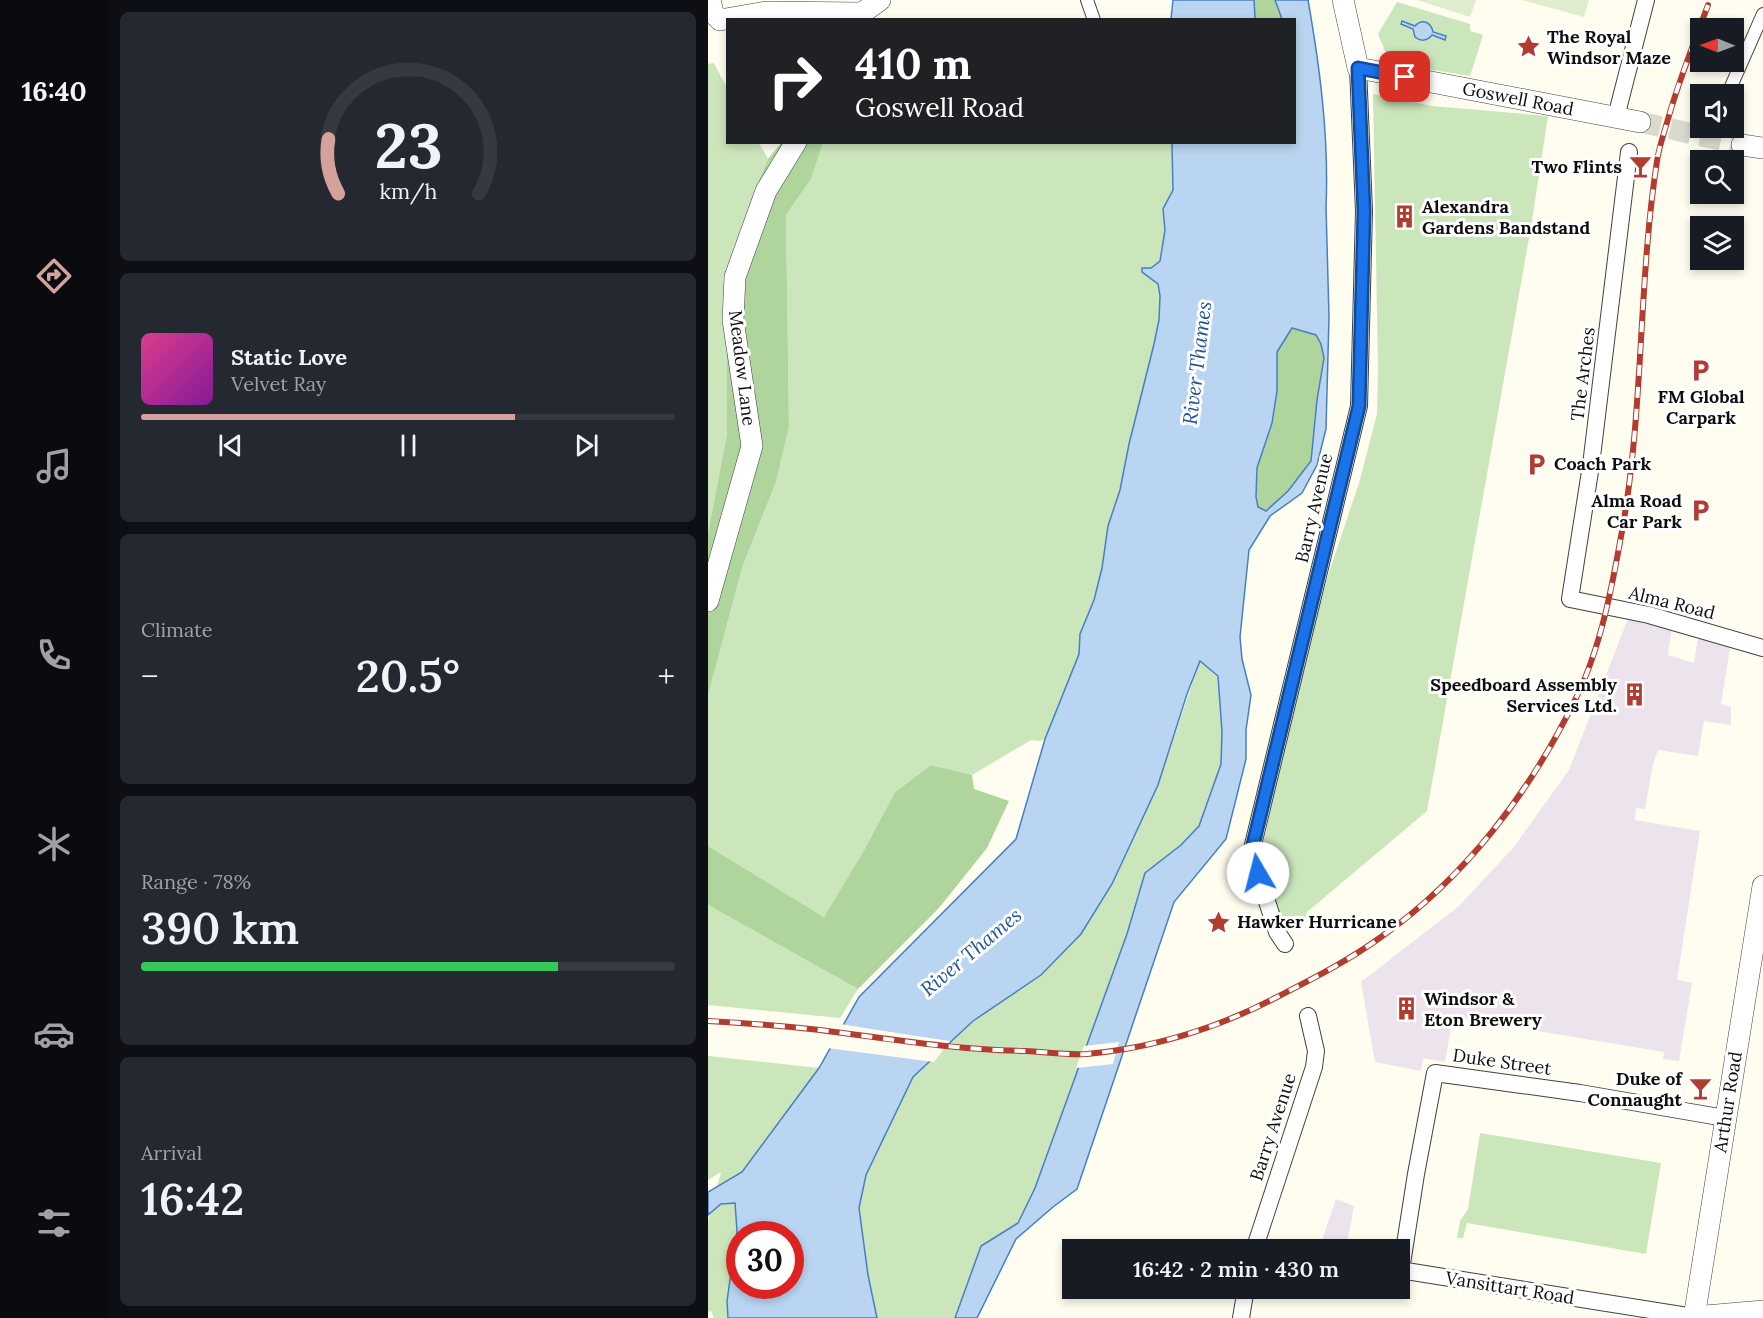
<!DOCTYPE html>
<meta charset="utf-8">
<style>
body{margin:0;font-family:Lora,serif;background:#242831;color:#f1f3f6;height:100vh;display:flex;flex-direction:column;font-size:22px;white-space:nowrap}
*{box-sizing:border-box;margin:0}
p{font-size:20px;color:#9ea1a6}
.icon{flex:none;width:33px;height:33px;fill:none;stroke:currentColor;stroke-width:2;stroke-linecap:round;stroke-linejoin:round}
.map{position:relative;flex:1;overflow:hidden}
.sheet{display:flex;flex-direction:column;gap:12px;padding:12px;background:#0d0f14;width:600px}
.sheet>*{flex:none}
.hud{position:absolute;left:18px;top:18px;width:570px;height:126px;border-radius:0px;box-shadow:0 3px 9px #0003;background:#202124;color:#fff;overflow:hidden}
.needle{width:39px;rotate:271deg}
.controls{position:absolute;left:982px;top:18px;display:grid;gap:12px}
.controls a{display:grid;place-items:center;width:54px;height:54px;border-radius:0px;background:#171b24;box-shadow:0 3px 9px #0003;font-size:30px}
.speed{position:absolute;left:18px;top:1221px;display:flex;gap:12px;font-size:30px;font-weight:700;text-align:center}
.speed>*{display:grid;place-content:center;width:78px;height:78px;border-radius:50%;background:#171b24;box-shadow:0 3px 9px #0003;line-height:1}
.speed .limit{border:9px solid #d22;background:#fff;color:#111}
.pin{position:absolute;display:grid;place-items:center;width:51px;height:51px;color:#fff;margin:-26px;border-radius:12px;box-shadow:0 3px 9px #0006}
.me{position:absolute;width:66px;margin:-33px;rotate:352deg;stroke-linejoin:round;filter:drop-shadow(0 0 4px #0008)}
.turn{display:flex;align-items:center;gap:21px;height:126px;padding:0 30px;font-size:27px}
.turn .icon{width:78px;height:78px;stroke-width:2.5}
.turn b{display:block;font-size:42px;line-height:51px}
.big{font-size:45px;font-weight:600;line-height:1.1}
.sheet .card{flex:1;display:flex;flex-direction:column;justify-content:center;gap:9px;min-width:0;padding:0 21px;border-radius:9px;background:#242831}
.sheet .dial{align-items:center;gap:0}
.dial svg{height:156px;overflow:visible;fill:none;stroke:#363941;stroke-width:7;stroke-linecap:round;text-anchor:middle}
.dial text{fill:#f1f3f6;stroke:none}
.song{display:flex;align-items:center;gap:18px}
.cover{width:72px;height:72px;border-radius:9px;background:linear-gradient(135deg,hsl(330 70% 55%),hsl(290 70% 35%))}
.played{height:6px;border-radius:3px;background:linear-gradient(90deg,#d5a19d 70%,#363941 70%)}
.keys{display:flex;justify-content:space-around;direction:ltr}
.heat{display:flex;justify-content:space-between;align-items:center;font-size:33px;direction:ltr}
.charge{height:9px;border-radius:4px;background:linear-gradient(90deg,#34c759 78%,#363941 0)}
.trip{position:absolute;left:354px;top:1239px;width:348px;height:60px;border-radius:0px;background:#171b24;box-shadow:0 3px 9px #0003;font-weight:600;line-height:60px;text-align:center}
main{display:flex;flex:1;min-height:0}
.tabs{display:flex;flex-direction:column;width:108px;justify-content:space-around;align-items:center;background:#090b0e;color:#9ea1a6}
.tabs .icon{width:42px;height:42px}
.tabs .active{color:#d5a19d}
.tabs b{font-size:27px;color:#f1f3f6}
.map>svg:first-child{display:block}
.industrial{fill:#ece3ec}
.green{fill:#cce6bc}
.forest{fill:#afd59d}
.pitch{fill:#deeecd}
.water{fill:#b9d5f1;stroke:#4680c2;stroke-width:1.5;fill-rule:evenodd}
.pier{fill:#fefdf0}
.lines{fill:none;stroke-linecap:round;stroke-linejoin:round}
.tertiary-tunnel{stroke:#dad9ce;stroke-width:21;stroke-dasharray:21 10;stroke-linecap:butt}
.pedestrian-casing{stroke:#414141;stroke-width:14}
.minor-casing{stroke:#414141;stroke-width:18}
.tertiary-casing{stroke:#414141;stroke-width:22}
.pedestrian{stroke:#fff;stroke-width:12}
.minor{stroke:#fff;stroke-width:16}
.tertiary{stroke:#fff;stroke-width:21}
.rail-casing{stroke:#b33c31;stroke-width:6}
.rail{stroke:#fff;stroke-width:4;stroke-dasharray:11;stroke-linecap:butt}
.route-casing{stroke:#114b97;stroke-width:15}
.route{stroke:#1a73e8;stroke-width:10}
.labels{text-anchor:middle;stroke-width:6;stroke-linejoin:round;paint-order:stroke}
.poi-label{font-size:18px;font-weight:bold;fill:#0e0e0e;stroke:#fff;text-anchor:start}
.street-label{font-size:18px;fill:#0e0e0e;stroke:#fff}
.water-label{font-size:20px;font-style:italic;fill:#215496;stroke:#fff}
</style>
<main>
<nav class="tabs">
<b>16:40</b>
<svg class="icon active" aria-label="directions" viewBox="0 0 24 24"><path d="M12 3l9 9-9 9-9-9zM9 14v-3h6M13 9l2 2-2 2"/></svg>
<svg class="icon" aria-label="music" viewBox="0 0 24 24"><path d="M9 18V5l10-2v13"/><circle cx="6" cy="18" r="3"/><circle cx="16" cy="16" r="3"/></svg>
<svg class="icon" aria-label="phone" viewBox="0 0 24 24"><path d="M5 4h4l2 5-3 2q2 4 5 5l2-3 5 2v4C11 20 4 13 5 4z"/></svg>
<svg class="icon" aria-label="climate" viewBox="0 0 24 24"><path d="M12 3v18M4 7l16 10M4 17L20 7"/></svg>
<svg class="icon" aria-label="car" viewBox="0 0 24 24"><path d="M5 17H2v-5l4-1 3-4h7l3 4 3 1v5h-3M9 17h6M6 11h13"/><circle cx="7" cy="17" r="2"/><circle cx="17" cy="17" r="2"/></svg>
<svg class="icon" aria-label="filters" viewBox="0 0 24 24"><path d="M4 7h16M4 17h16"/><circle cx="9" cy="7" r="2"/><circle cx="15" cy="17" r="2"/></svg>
</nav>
<section class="sheet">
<div class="card dial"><svg viewBox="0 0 100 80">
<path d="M14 69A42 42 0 1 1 86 69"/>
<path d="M14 69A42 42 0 0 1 9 41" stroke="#d5a19d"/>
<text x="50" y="56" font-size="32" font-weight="700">23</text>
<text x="50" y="72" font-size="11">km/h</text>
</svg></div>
<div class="card">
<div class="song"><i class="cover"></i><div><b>Static Love</b><p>Velvet Ray</p></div></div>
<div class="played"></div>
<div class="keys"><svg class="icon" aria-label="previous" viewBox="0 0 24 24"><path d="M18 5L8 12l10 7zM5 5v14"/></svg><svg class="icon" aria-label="pause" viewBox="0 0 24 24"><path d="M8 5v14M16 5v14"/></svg><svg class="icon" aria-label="next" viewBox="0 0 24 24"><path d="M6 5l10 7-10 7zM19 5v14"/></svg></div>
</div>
<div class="card"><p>Climate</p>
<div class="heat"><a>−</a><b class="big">20.5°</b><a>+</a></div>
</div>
<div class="card"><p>Range · 78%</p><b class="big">390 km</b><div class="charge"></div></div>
<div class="card"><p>Arrival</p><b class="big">16:42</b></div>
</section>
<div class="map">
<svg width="1055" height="1318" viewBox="0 0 1055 1318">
<rect width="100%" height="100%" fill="#fefdf0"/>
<g class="industrial">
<polygon points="921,616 964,627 960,655 986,663 990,638 1022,648 1013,704 1023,707 1023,725 996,721 990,756 950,750 945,764 937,809 928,808 927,820 992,831 969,980 984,983 971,1061 955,1059 956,1052 745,1017 737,1062 715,1058 713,1071 667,1062 653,982 751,906 805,848 861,770"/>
<polygon points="628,1199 646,1206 638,1249 612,1246"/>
</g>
<g class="green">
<polygon points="689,2 762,24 762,31 775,35 762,76 682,63 670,34"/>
<polygon points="6,63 19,88 20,142 51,143 60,159 48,187 19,273 19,434 0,533 0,64"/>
<polygon points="665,94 724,106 840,116 823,227 719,811 599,912 593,928 571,919 553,853 600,635 651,483 669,414 670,368"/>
<polygon points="115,143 464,143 465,190 455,209 457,230 452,261 443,268 434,268 434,272 450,284 452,296 451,320 446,344 421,444 412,490 400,526 394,568 386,600 372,634 371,654 337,739 332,741 323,740 264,775 223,765 187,792 155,852 116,917 0,846 0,695 35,565 68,482 81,427 78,215 103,179"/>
<polygon points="492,661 510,676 514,732 513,764 491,826 473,845 437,873 419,934 327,1188 310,1223 273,1246 247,1318 169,1318 160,1275 151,1208 158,1175 205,1076 265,1021 333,975 373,934 404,884 450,785"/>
<polygon points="0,905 150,989 132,1018 0,1005"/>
<path d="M0 1056 111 1068 29 1179C25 1197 29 1212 29 1230 28 1260 18 1288 21 1318H6L3 1311 0 1312V1220L13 1172 0 1180Z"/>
<polygon points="772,1133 953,1163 938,1254 759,1223 755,1238 749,1238 752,1221 760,1209"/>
</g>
<g class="forest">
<polygon points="546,0 567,0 574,19 547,19"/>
<polygon points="73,143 115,143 103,179 78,215 81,427 68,482 35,565 0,695 0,533 19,434 19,273 48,187 60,159"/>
<polygon points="584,328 608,335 613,344 616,358 609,400 603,461 580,491 558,511 550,507 548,497 549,468 564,423 569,391 569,352"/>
<polygon points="223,765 264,775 266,789 301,801 279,848 231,908 150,989 0,905 0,846 116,917 155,852 187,792"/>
</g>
<g class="pitch">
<polygon points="709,0 768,0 762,17"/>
<polygon points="814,0 881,0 876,17"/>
</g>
<g class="water">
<polygon points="465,0 546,0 547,19 463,19"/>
<path d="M567 0H600C612 68 621 137 618 207L621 317 618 429 609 465 594 493 562 516 541 550 532 637 534 659 543 695 538 730V759L518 839 466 902 369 1189 345 1207 308 1239 269 1318H247L273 1246 310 1223 327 1188 419 934 437 873 473 845 491 826 513 764 514 732 510 676 492 661 479 694 450 785 404 884 373 934 333 975 265 1021 205 1077 158 1175 151 1208 160 1275 169 1318H20L19 1301 29 1231 27 1203 13 1204 0 1215V1192L34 1172 111 1068 151 997 308 839 337 739 371 654 372 634 386 600 394 568 400 526 412 490 421 444 446 344 451 320 452 296 450 284 434 272V268H443L452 261 457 230 455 209 465 190 464 143 586 142V20L574 19ZM584 328 608 335 613 344 616 358 609 400 603 461 580 491 558 511 550 507 548 497 549 468 564 423 569 391V352ZM32 1234H82V1286H32Z"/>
<path d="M694 21 707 26C714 18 723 22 725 32L738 36 737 40 724 35C719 41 713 42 707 37L705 29 693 24Z"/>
</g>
<g class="pier">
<polygon points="132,1024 208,1036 242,1041 226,1062 119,1048"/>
<polygon points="411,1042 405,1064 368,1068 376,1046"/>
</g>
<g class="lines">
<polyline class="tertiary-tunnel" points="932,122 1034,145"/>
<defs>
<g id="pedestrian">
<polyline points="379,0 386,20"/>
<polyline points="1021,91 1055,14"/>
</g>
<g id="minor">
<polyline points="908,117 938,0"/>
<polyline points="921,152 883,465 862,599 941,615 1055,648"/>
<polyline points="577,944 569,932 543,853 651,406 656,211 650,68"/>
<polyline points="546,1250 606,1067 608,1051 600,1016"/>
<polyline points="692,1270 986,1317"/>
<polyline points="693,1270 708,1174 727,1073 872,1093 1017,1118"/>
<polyline points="533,1318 538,1288"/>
</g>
<g id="tertiary">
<polyline points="2,0 5,13 12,20 59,12 154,13"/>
<polyline points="635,0 650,68 932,122"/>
<polyline points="154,13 172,0"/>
<polyline points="1034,145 1055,148"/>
<polyline points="0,601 44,446 25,320 27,277 58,191 88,142"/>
<polyline points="986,1317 1055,1311"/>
<polyline points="986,1318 1055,886"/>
</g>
</defs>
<use href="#pedestrian" class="pedestrian-casing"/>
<use href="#minor" class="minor-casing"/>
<use href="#tertiary" class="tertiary-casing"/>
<use href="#pedestrian" class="pedestrian"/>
<use href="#minor" class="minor"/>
<use href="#tertiary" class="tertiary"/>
<defs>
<path id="rail" d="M0 1021C37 1023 75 1026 112 1030 181 1039 249 1050 318 1051 338 1052 359 1055 379 1054 445 1048 510 1028 569 997 604 979 640 961 673 937 758 877 823 791 868 698 893 647 904 587 914 531 936 409 930 284 949 161 951 147 956 133 960 119 971 80 986 43 1000 5"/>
</defs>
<use href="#rail" class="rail-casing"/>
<use href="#rail" class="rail"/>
</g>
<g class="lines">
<defs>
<polyline id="route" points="550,873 543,853 651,406 656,211 650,68 697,77"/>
</defs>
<use href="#route" class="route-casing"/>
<use href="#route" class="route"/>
</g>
<defs>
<symbol id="sight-bare" viewBox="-9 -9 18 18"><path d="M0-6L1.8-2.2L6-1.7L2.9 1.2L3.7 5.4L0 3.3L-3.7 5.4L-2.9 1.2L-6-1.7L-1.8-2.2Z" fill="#b33c31" stroke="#fff" stroke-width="2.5" paint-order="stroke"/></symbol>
<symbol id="bar-bare" viewBox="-9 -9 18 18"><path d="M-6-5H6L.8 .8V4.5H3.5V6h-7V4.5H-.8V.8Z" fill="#b33c31" stroke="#fff" stroke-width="2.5" paint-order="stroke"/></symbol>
<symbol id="building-bare" viewBox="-9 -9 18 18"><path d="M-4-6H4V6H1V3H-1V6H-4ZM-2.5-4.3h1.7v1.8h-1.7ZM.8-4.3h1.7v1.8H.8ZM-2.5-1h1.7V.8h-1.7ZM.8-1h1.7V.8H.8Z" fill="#b33c31" stroke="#fff" stroke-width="2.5" paint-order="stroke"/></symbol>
<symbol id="parking-bare" viewBox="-9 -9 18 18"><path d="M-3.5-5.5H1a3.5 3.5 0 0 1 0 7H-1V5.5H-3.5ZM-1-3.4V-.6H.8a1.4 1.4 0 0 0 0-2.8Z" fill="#b33c31" stroke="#fff" stroke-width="2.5" paint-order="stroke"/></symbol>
</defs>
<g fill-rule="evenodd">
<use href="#sight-bare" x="804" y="30" width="33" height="33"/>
<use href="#bar-bare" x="916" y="150" width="33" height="33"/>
<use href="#building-bare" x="680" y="200" width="33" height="33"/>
<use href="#parking-bare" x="976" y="354" width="33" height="33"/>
<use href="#parking-bare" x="812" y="448" width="33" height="33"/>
<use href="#parking-bare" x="976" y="494" width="33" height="33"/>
<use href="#building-bare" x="910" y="678" width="33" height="33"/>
<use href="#sight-bare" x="494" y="906" width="33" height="33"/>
<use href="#building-bare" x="682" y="992" width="33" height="33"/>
<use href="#bar-bare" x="976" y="1072" width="33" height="33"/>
</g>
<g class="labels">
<g class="poi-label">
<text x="839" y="43">The Royal<tspan x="839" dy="21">Windsor Maze</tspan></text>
<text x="914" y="173" text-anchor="end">Two Flints</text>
<text x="714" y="213">Alexandra<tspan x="714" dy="21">Gardens Bandstand</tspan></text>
<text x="993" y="403" text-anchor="middle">FM Global<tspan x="993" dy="21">Carpark</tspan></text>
<text x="846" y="470">Coach Park</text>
<text x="974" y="507" text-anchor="end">Alma Road<tspan x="974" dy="21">Car Park</tspan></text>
<text x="909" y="691" text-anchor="end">Speedboard Assembly<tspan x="909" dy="21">Services Ltd.</tspan></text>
<text x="529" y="928">Hawker Hurricane</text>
<text x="716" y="1005">Windsor &amp;<tspan x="716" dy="21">Eton Brewery</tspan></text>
<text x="974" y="1085" text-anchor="end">Duke of<tspan x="974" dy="21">Connaught</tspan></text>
</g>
<g class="street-label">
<text transform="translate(810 99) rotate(11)" y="6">Goswell Road</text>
<text transform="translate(34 368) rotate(83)" y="6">Meadow Lane</text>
<text transform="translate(875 374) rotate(-83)" y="6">The Arches</text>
<text transform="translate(606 508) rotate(-77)" y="6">Barry Avenue</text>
<text transform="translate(964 603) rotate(14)" y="6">Alma Road</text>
<text transform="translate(794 1062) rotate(8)" y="6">Duke Street</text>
<text transform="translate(1020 1102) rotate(-81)" y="6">Arthur Road</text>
<text transform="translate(565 1127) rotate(-72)" y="6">Barry Avenue</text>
<text transform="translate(802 1288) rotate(9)" y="6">Vansittart Road</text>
</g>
<g class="water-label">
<text transform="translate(489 363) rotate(-83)" y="7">River Thames</text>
<text transform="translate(263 952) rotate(-40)" y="7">River Thames</text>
</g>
</g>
</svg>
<div class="controls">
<a><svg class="needle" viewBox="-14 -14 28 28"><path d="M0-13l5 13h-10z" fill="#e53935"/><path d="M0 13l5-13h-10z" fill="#9ea1a6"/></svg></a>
<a><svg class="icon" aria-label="sound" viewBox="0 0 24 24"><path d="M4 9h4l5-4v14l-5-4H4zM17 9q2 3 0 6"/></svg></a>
<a><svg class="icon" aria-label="search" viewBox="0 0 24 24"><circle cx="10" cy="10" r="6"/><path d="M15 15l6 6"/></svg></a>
<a><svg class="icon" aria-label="layers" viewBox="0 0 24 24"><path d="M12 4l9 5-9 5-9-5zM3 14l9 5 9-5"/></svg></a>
</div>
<div class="speed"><div class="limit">30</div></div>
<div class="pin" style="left:697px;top:77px;background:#d93025"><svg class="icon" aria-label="arrive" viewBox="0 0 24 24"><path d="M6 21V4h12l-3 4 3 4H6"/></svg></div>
<svg class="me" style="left:550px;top:873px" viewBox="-20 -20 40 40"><circle r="19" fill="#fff"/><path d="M0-13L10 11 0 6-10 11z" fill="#1a73e8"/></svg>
<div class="trip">16:42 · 2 min · 430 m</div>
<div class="hud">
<div class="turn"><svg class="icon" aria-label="right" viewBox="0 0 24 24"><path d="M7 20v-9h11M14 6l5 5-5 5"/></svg><div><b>410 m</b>Goswell Road</div></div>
</div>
</div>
</main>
